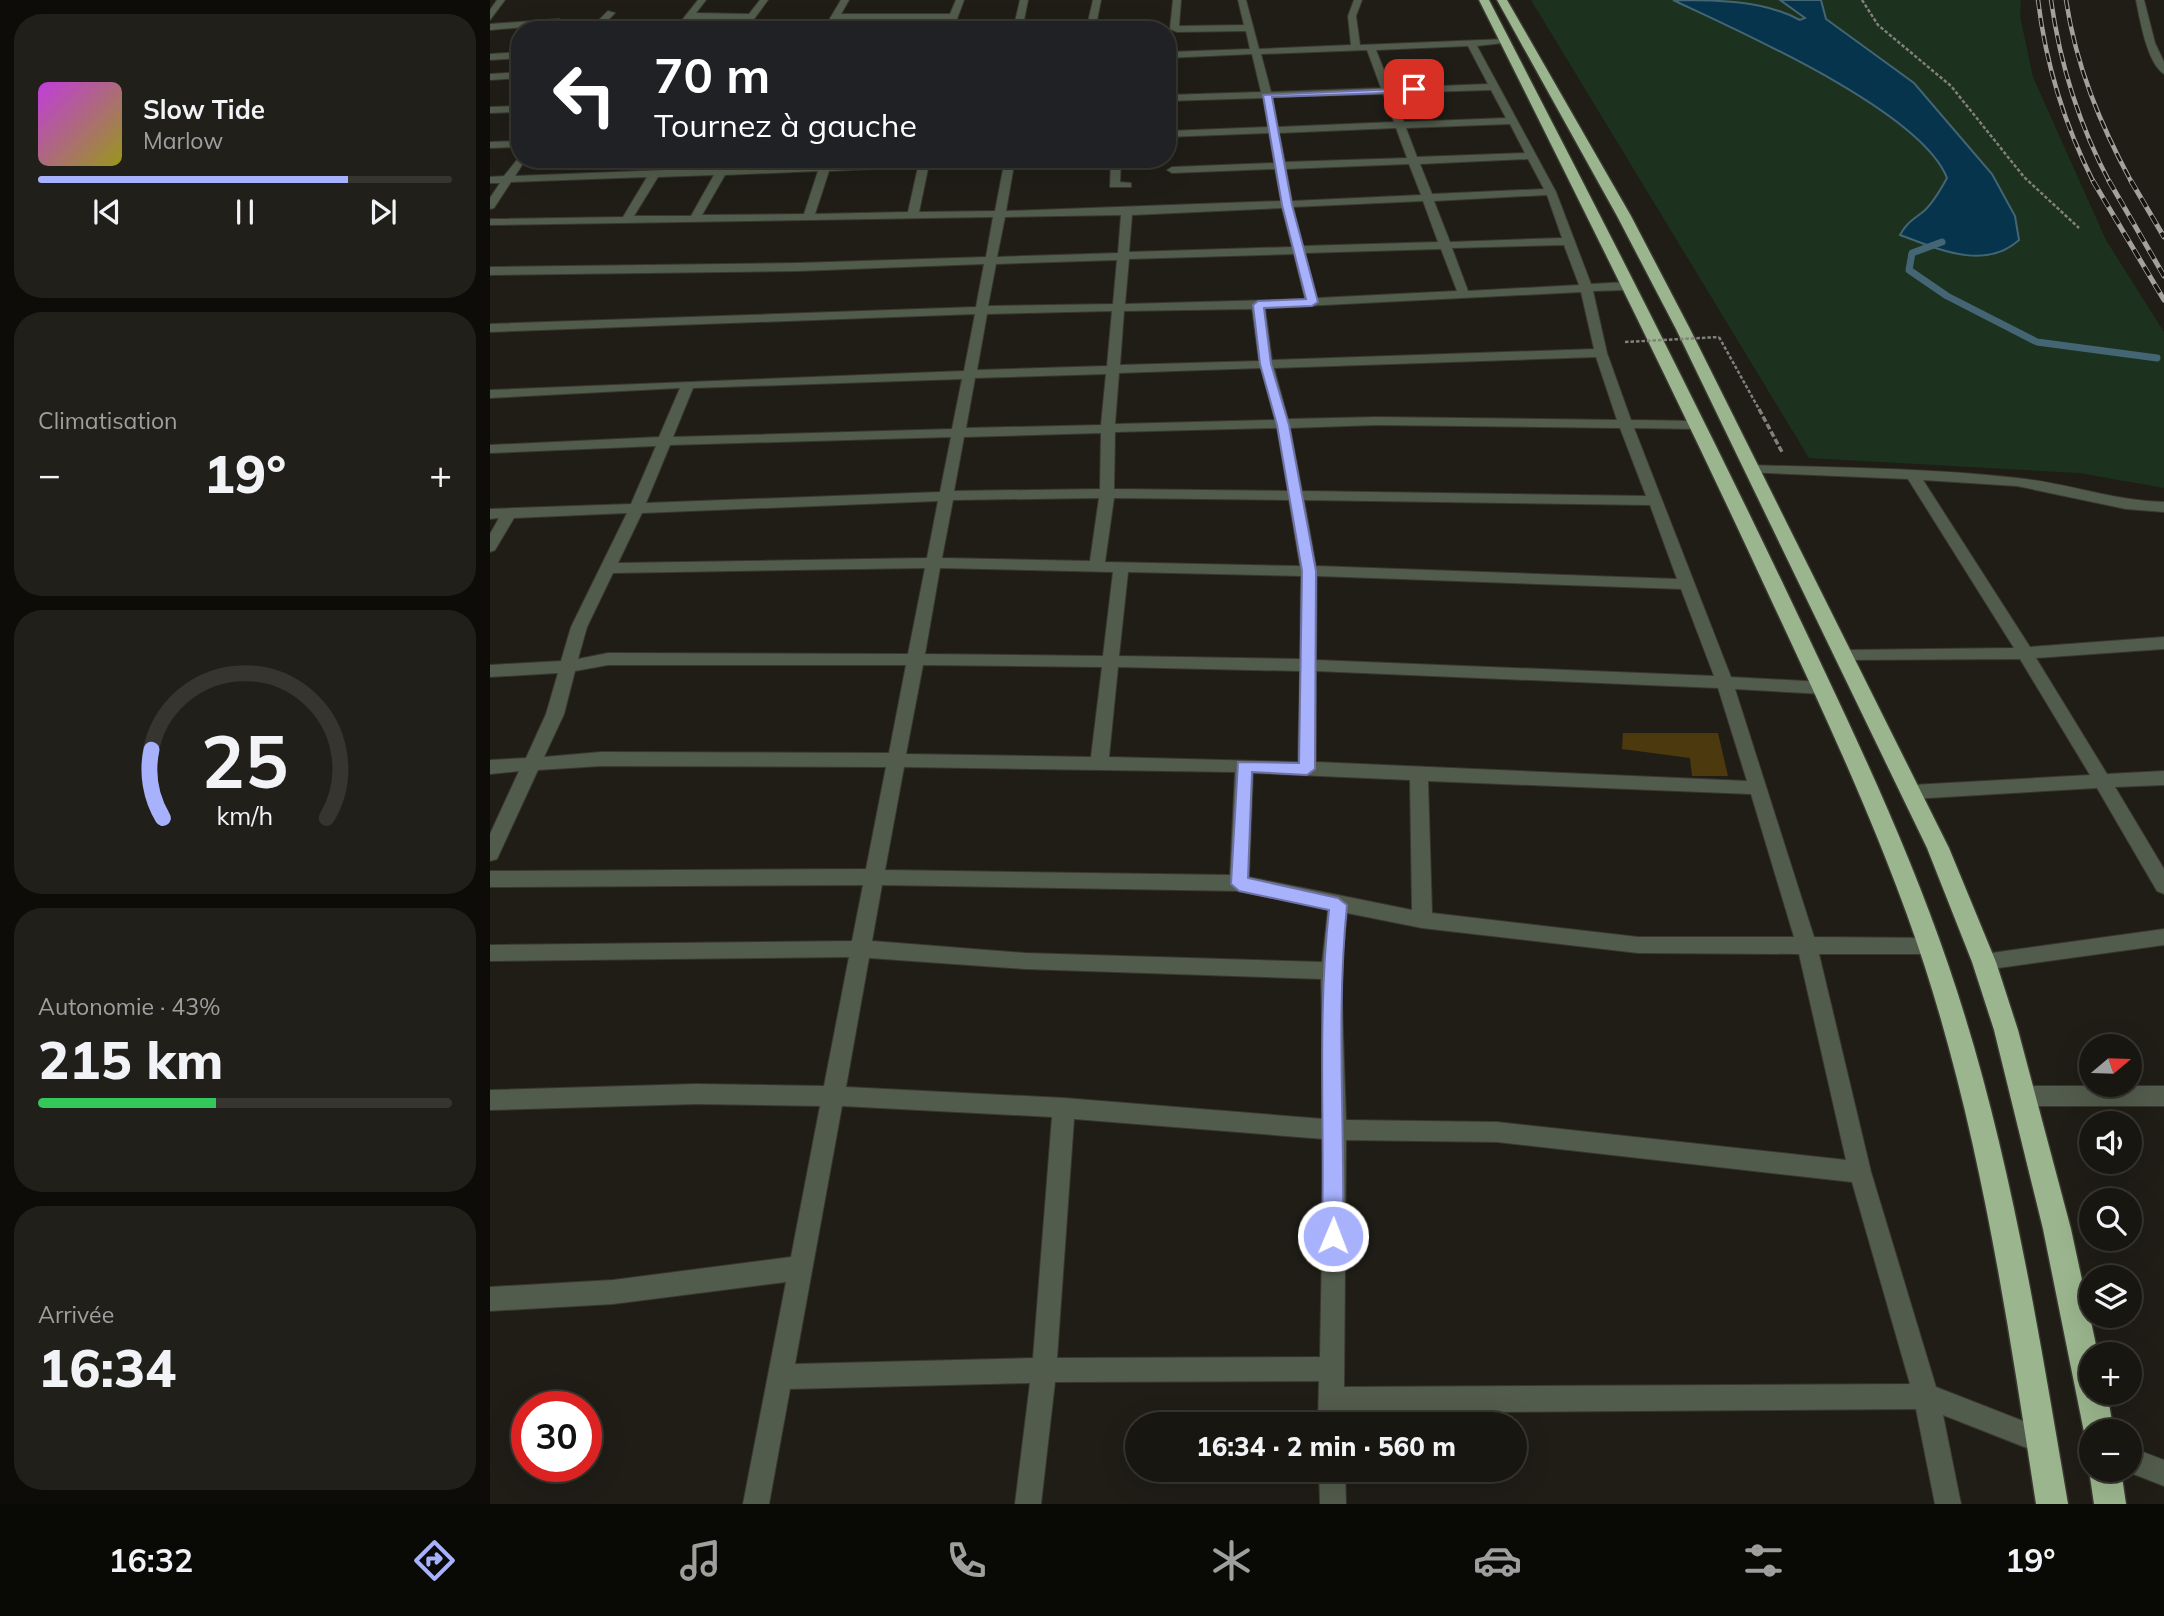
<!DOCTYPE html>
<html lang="fr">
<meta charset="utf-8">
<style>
body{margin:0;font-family:Mulish,sans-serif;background:#201f19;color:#f1f3f6;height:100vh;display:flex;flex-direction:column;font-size:26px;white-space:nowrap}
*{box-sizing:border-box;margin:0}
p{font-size:23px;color:#9e9f9f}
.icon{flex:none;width:38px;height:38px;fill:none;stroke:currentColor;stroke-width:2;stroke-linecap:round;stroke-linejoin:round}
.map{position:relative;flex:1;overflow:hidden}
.sheet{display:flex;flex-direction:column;gap:14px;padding:14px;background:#0d0c09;width:490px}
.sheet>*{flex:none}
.guide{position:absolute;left:21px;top:21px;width:665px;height:147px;border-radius:28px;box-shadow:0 7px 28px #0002,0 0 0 2px #363530;background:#202124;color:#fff;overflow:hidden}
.needle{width:46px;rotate:71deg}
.buttons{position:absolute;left:1589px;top:1034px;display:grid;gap:14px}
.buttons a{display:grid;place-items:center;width:63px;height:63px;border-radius:50%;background:#171610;box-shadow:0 7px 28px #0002,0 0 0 2px #363530;font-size:35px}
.speed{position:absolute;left:21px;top:1391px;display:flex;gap:14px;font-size:35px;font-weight:700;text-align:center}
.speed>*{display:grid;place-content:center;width:91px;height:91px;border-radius:50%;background:#171610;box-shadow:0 7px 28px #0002,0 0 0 2px #363530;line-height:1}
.speed .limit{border:10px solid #d22;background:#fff;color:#111}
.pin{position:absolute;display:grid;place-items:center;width:60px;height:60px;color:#fff;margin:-30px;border-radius:14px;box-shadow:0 4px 10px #0006}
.me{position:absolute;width:77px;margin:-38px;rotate:1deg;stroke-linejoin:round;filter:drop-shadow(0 0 5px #0008)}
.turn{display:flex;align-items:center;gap:24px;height:147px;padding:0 28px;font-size:32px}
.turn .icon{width:91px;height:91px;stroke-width:2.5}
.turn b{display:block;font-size:49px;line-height:60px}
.big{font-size:52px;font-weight:800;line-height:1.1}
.sheet .widget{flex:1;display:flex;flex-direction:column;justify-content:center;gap:10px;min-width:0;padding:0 24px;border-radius:28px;background:#201f19}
.sheet .dial{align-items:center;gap:0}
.dial svg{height:182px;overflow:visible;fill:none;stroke:#363530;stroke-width:7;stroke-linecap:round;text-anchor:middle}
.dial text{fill:#f1f3f6;stroke:none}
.song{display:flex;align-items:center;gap:21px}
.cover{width:84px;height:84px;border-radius:10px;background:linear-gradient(135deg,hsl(290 70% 55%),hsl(60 70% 35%))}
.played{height:7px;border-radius:4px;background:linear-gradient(90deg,#a7b1fc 75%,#363530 75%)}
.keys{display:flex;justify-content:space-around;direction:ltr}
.heat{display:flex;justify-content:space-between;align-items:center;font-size:38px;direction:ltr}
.charge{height:10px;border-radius:5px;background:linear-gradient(90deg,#34c759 43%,#363530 0)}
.trip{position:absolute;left:635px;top:1412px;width:402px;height:70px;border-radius:35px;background:#171610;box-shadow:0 7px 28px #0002,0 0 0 2px #363530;font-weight:800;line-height:70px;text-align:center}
.menu{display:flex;height:112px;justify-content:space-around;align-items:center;background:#090906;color:#9e9f9f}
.menu .icon{width:49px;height:49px}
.menu .selected{color:#a7b1fc}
.menu b{font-size:32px;color:#f1f3f6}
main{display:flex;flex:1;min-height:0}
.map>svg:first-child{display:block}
.green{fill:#1c311e}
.water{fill:#05344c;stroke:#446574;stroke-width:2}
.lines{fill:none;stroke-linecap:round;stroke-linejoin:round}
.stream{stroke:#446574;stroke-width:7}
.building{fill:#4c3a0e}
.minor-casing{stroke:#393730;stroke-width:2}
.highway-casing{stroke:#393730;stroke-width:3}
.path-far1{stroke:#82807b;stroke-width:2.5;stroke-dasharray:3.5 2;stroke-linecap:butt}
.path{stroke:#82807b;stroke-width:3.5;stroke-dasharray:6 2.5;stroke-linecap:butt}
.minor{fill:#525c4c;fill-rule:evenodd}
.highway{fill:#9bb68e;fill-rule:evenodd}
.rail-far1-casing{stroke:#a3a19c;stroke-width:4.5}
.rail-casing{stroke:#a3a19c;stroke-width:5}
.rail-far1{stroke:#16130e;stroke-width:2.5;stroke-dasharray:9;stroke-linecap:butt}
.rail{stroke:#16130e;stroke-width:3.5;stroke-dasharray:10;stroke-linecap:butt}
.path-bridge{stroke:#82807b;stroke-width:2.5;stroke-dasharray:3.5 2;stroke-linecap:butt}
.route{fill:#a7b1fc;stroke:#6d73a4;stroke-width:2}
</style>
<main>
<section class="sheet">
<div class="widget">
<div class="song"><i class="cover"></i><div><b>Slow Tide</b><p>Marlow</p></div></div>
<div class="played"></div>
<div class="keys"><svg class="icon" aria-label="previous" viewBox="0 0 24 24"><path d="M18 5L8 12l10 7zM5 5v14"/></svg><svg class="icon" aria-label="pause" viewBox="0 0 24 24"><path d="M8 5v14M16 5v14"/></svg><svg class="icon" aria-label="next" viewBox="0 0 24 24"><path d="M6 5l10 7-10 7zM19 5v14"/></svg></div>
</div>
<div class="widget"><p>Climatisation</p>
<div class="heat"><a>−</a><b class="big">19°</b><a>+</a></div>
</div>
<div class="widget dial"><svg viewBox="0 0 100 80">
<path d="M14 69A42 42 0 1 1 86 69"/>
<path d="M14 69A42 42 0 0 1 9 39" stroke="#a7b1fc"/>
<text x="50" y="56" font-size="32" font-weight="700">25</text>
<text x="50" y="72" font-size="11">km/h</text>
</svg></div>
<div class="widget"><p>Autonomie · 43%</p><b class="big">215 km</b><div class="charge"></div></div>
<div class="widget"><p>Arrivée</p><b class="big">16:34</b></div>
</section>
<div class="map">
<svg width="1674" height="1504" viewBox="0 0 1674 1504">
<rect width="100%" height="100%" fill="#1f1d16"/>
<polygon class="green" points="1041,0 1531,0 1530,16 1543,77 1616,240 1674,332 1674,488 1589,473 1319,458"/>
<path class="water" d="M1183 0C1227 0 1273 0 1310 20L1315 18 1290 0H1331L1336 19 1424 83 1502 174 1525 216 1529 240C1495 271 1448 249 1410 235 1417 222 1423 220 1434 211 1444 202 1451 189 1457 178 1431 111 1249 31 1183 0Z"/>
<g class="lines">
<polyline class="stream" points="1452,242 1422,253 1419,270 1457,296 1547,342 1667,358"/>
</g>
<polygon class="building" points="1133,733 1228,733 1238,776 1202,776 1200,758 1132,749"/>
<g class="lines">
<defs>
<g id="minor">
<polygon points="7,0 15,0 0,20 0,10"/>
<polygon points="208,0 216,0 206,13 259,14 270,0 278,0 256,30 247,30 255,20 202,19 193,30 184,30"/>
<polygon points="351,0 359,0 351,14 460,14 466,0 474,0 463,30 454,30 458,20 348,20 342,30 333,30"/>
<polygon points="530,0 538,0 532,30 523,30"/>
<polygon points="603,0 611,0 605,30 596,30"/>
<path d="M683 0H691L689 26 754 25 748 0H756L769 49 861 45 858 16 864 0H872L866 16 870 45 1016 39 1021 42 987 46 1066 192 1101 284 1137 282 1143 286 1137 290 1103 291 1117 353 1141 420 1208 421 1215 425 1208 429 1144 428 1241 677 1333 682 1341 688 1333 694 1245 689 1324 937 1439 938 1446 940 1449 946 1446 952 1439 954H1329L1381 1172 1446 1387 1561 1432 1565 1441 1561 1450 1552 1454 1453 1415 1471 1504H1445L1426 1409 854 1413V1424H828L829 1381 565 1382 551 1504H525L540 1383 300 1389 279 1504H253L296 1282 123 1304 0 1311V1287L123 1280 301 1257 330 1106 206 1104 0 1110V1090L206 1084 334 1086 359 957 0 961V945L362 941 373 885 0 887V871L376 869 396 767 111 766 48 770 7 859 0 861V834L29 771 0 774V760L36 758 56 714 68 673 0 677V665L71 661 81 627 137 513 24 518 5 550 0 552V534L9 518 0 519V509L141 504 166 446 0 453V445L169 437 190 388 0 398V390L474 371 485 314 0 332V324L486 307 494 264 308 271 0 275V267L308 263 496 257 503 217 0 225V219L133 217 157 177 21 182 4 208 0 209V198L10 183H0V177L14 176 30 156V159H36L25 176 227 168 233 159H243L238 168 330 165 332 159H342L341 164 440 159 429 212 505 211 515 159H525L516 211 791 201 785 169 682 173 677 170 682 167 784 163 779 133 677 137V131L778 127 773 98 677 101V95L771 92 762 54 677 58V52L760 49 756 31 687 32 680 29ZM978 46 998 84 901 88 886 50ZM877 50 891 88 781 92 771 54ZM1001 90 1016 118 914 122 903 93ZM893 94 904 122 788 127 782 97ZM1020 124 1035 153 927 157 916 128ZM906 128 917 158 795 162 789 133ZM1038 159 1054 189 942 194 930 164ZM919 164 931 195 802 201 796 169ZM428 167 418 212 325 214 339 171ZM328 171 314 214 212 215 235 175ZM224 175 201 216H144L168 177ZM1057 195 1072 238 960 242 944 201ZM933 201 948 242 813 246 803 207ZM792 208 802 247 639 252 642 215ZM631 215 628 253 507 257 515 217ZM1074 245 1089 285 978 291 962 248ZM951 249 967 291 827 298 815 253ZM804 254 815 299 635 304 639 259ZM627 260 623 304 498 306 506 264ZM1091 292 1104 349 782 360 775 308ZM762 309 769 361 630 365 634 311ZM622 311 617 366 487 370 497 314ZM1106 357 1127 420 887 417 798 419 784 368ZM771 368 785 420 625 424 629 373ZM616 374 611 425 476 428 485 378ZM472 379 462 429 183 437 203 388ZM887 425 1130 428 1156 496 812 491 800 428ZM787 428 798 491 624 489 625 432ZM611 433 610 489 464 491 474 437ZM461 437 450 492 156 503 180 445ZM609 498 600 561 452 558 463 500ZM624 498 799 500 810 566 615 562ZM814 500 1160 505 1187 579 826 566ZM448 501 437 558 128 563 152 513ZM435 568 418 654 118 653 88 659 97 627 123 573ZM450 568 623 572 613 656 435 654ZM638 572 811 576 810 659 629 656ZM827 576 1191 589 1224 676 826 660ZM118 665H416L399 753 111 752 54 757 74 714 85 671ZM433 665 612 667 601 757 416 754ZM628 667 810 671 808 762 619 757ZM826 671 1228 688 1257 781 826 762ZM414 767 745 772 740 875 395 870ZM763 773 920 780 922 910 759 877ZM938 781 1261 794 1304 937H1148L942 913ZM392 885 749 891 838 909 832 962 535 953 382 941ZM857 913 932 928 1148 953 1309 954 1356 1160 1007 1122 856 1120 851 971ZM379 958 535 969 831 979 834 1119 574 1098 356 1087ZM352 1106 562 1117 543 1358 305 1364ZM584 1119 834 1139 830 1357 567 1358ZM856 1140 1007 1142 1362 1182 1420 1384 854 1387Z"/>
<path d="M1646 0H1654L1665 43 1674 62V74C1657 63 1650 20 1646 0Z"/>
<polygon points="118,11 125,13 108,30 99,30"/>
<polygon points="69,19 72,24 0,30 0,24"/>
<polygon points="30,52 30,58 0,60 0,54"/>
<polygon points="30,72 30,78 0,80 0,74"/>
<polygon points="30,106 30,112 0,113 0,107"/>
<polygon points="30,141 30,147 0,148 0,142"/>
<polygon points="621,159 631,159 630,182 641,183 641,187 620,187"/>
<path d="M1261 465C1350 468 1439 468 1527 478 1577 483 1624 501 1674 502V512L1636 509 1527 486 1433 480 1540 647 1674 637V649L1546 658 1617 774 1674 771V785L1625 787 1674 869V894L1667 891 1607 788 1422 799 1416 797 1413 792 1416 787 1422 785 1600 775 1530 659 1350 660 1348 656 1350 652 1356 650 1524 648 1418 479 1256 472 1254 469Z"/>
<polygon points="1674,929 1674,945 1494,970 1487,968 1484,962 1487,956 1494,954"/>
<polygon points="1532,1086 1674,1086 1674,1106 1532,1106 1524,1103 1521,1096 1524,1089"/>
<polygon points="1640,1447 1674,1460 1674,1486 1633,1470 1640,1470"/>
<polygon points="829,1470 855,1470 856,1504 830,1504"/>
</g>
<g id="highway">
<path d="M989 0H999C1100 195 1201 391 1296 590 1354 712 1414 835 1458 964 1518 1139 1547 1322 1578 1504H1546C1518 1323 1491 1140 1434 964 1392 836 1334 713 1277 591 1185 392 1087 196 989 0Z"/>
<polygon points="1007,0 1017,0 1141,216 1200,329 1459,848 1506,962 1528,1030 1581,1229 1608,1354 1601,1354 1601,1393 1617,1393 1624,1432 1601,1432 1601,1444 1594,1432 1553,1229 1504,1030 1482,962 1437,848 1186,329 1127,216"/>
<polygon points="1601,1465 1601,1470 1631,1470 1636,1504 1604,1504 1599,1470"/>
</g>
</defs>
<use href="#minor" class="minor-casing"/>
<use href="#highway" class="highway-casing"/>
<g class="path-far1">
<polyline points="1372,0 1388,25 1461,86 1534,177 1589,228"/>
<polyline points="1229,337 1270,411"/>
</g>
<polyline class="path" points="1269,409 1292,452"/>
<use href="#minor" class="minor"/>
<use href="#highway" class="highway"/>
<defs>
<g id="rail-far1">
<path d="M1548 0C1556 66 1574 124 1604 183"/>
<path d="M1561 0C1570 64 1589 125 1620 183"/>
<path d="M1576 0C1586 66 1610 124 1642 183"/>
</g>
<g id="rail">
<polyline points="1603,181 1674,300"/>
<polyline points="1619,181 1674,276"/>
<polyline points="1641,181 1674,237"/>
</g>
</defs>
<use href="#rail-far1" class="rail-far1-casing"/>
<use href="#rail" class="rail-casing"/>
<use href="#rail-far1" class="rail-far1"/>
<use href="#rail" class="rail"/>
<polyline class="path-bridge" points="1135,342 1229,337"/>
</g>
<path class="route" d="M927 88 924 92 782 97 802 205 828 302 822 306 774 308 781 364 799 425 826 571 825 769 817 775 762 772 758 878 848 898 857 905C846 1015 855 1126 853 1236L850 1243 843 1246 835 1243 832 1236C835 1128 827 1018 839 910L749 891 741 884 748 762 809 763 812 571 787 425 770 364 763 305 768 301 816 299 792 205 773 95Z"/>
</svg>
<div class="buttons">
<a><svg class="needle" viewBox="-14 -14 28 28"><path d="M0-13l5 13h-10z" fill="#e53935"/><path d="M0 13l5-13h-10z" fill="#9e9f9f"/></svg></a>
<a><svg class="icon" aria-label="sound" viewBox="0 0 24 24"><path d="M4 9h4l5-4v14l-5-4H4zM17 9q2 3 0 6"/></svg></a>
<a><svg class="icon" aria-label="search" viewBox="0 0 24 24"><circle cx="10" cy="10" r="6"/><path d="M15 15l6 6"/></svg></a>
<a><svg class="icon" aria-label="layers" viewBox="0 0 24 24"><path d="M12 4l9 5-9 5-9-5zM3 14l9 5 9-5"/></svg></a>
<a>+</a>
<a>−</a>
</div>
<div class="speed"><div class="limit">30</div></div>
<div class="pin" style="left:924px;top:89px;background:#d93025"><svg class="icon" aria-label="arrive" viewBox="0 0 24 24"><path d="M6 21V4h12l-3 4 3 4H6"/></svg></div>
<svg class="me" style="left:843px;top:1236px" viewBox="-20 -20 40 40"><circle r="17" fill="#a7b1fc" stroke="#fff" stroke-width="3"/><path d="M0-11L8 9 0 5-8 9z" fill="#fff"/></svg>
<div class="trip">16:34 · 2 min · 560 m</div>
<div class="guide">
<div class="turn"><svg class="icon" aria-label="left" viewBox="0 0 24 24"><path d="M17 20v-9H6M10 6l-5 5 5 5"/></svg><div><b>70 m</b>Tournez à gauche</div></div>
</div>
</div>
</main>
<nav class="menu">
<b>16:32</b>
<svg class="icon selected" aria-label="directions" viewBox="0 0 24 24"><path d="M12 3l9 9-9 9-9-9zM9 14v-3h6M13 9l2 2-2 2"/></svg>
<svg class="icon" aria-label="music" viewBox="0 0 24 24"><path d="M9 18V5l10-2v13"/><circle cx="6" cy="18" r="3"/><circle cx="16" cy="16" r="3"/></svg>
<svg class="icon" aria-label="phone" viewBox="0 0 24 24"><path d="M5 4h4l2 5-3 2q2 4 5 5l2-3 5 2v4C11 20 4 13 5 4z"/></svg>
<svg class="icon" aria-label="climate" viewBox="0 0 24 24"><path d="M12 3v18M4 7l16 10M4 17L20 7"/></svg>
<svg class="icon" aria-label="car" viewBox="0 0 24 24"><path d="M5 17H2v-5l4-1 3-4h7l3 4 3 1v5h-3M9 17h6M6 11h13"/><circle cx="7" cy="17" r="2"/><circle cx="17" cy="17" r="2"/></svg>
<svg class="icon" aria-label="filters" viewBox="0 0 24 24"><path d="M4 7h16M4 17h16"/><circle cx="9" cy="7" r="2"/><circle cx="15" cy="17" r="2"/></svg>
<b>19°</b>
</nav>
